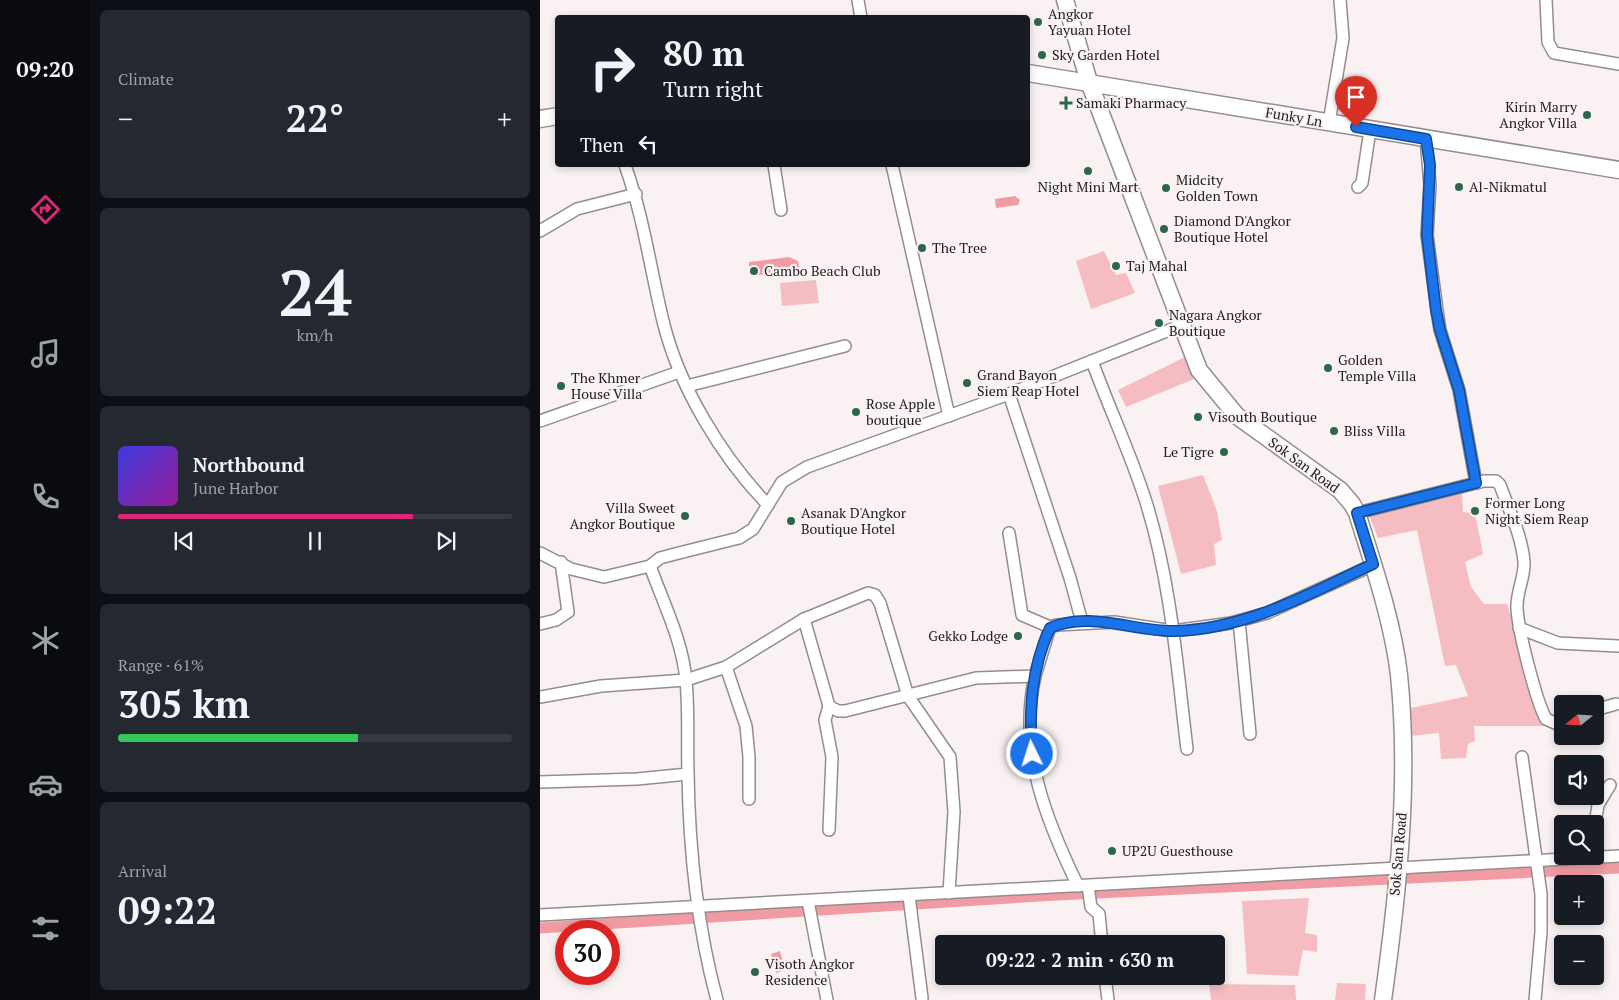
<!DOCTYPE html>
<meta charset="utf-8">
<style>
body{margin:0;font-family:"PT Serif",serif;background:#242831;color:#f1f3f6;height:100vh;display:flex;flex-direction:column;font-size:19px;white-space:nowrap}
*{box-sizing:border-box;margin:0}
p{font-size:16px;color:#9ea1a6}
.icon{flex:none;width:28px;height:28px;fill:none;stroke:currentColor;stroke-width:2;stroke-linecap:round;stroke-linejoin:round}
.map{position:relative;flex:1;overflow:hidden}
.details{display:flex;flex-direction:column;gap:10px;padding:10px;background:#0d0f14;width:450px}
.details>*{flex:none}
.top-card{position:absolute;left:15px;top:15px;width:475px;height:152px;border-radius:5px;box-shadow:0 2px 8px #0003;background:#171b24;color:#f1f3f6;overflow:hidden}
.needle{width:32px;rotate:252deg}
.buttons{position:absolute;left:1014px;top:695px;display:grid;gap:10px}
.buttons a{display:grid;place-items:center;width:50px;height:50px;border-radius:5px;background:#171b24;box-shadow:0 2px 8px #0003;font-size:25px}
.speed{position:absolute;left:15px;top:920px;display:flex;gap:10px;font-size:25px;font-weight:700;text-align:center}
.speed>*{display:grid;place-content:center;width:65px;height:65px;border-radius:50%;background:#171b24;box-shadow:0 2px 8px #0003;line-height:1}
.speed .limit{border:8px solid #d22;background:#fff;color:#111}
.pin{position:absolute;display:grid;place-items:center;width:42px;height:42px;color:#fff;margin:-51px -21px;border-radius:50% 50% 50% 0;rotate:-45deg;box-shadow:0 0 5px #0007}
.pin .icon{rotate:45deg}
.me{position:absolute;width:55px;margin:-28px;rotate:356deg;stroke-linejoin:round;filter:drop-shadow(0 0 4px #0008)}
.turn{display:flex;align-items:center;gap:18px;height:105px;padding:0 25px;font-size:22px}
.turn .icon{width:65px;height:65px;stroke-width:2.5}
.turn b{display:block;font-size:35px;line-height:42px}
.then{display:flex;align-items:center;height:48px;padding:0 25px;background:#0003;gap:10px;font-size:19px}
.big{font-size:38px;font-weight:800;line-height:1.1}
.details .card{flex:1;display:flex;flex-direction:column;justify-content:center;gap:8px;min-width:0;padding:0 18px;border-radius:8px;background:#242831}
.details .dial{align-items:center;gap:0}
.dial b{font-size:65px;line-height:1}
.song{display:flex;align-items:center;gap:15px}
.cover{width:60px;height:60px;border-radius:8px;background:linear-gradient(135deg,hsl(240 70% 55%),hsl(300 70% 35%))}
.played{height:5px;border-radius:2px;background:linear-gradient(90deg,#db2777 75%,#363941 75%)}
.keys{display:flex;justify-content:space-around;direction:ltr}
.heat{display:flex;justify-content:space-between;align-items:center;font-size:28px;direction:ltr}
.charge{height:8px;border-radius:4px;background:linear-gradient(90deg,#34c759 61%,#363941 0)}
.trip{position:absolute;left:395px;top:935px;width:290px;height:50px;border-radius:5px;background:#171b24;box-shadow:0 2px 8px #0003;font-weight:800;line-height:50px;text-align:center}
main{display:flex;flex:1;min-height:0}
.tabs{display:flex;flex-direction:column;width:90px;justify-content:space-around;align-items:center;background:#090b0e;color:#9ea1a6}
.tabs .icon{width:35px;height:35px}
.tabs .active{color:#db2777}
.tabs b{font-size:22px;color:#f1f3f6}
.map>svg:first-child{display:block}
.green{fill:#f5bdc1}
.water{fill:#f19ba4}
.lines{fill:none;stroke-linecap:round;stroke-linejoin:round}
.canal{stroke:#f19ba4;stroke-width:11}
.street-casing{stroke:#948c8d;stroke-width:14}
.secondary-casing{stroke:#948c8d;stroke-width:19}
.street{stroke:#fff;stroke-width:11}
.secondary{stroke:#fff;stroke-width:16}
.route-casing{stroke:#114b97;stroke-width:12}
.route{stroke:#1a73e8;stroke-width:9}
.poi-dot{fill:#2d654d;stroke:#faf2f2;stroke-width:2}
.labels{text-anchor:middle;stroke-width:4.5;stroke-linejoin:round;paint-order:stroke}
.poi-label{font-size:14px;fill:#222020;stroke:#faf2f2;text-anchor:start}
.street-label{font-size:14px;fill:#222020;stroke:#faf2f2}
</style>
<main>
<nav class="tabs">
<b>09:20</b>
<svg class="icon active" aria-label="directions" viewBox="0 0 24 24"><path d="M12 3l9 9-9 9-9-9zM9 14v-3h6M13 9l2 2-2 2"/></svg>
<svg class="icon" aria-label="music" viewBox="0 0 24 24"><path d="M9 18V5l10-2v13"/><circle cx="6" cy="18" r="3"/><circle cx="16" cy="16" r="3"/></svg>
<svg class="icon" aria-label="phone" viewBox="0 0 24 24"><path d="M5 4h4l2 5-3 2q2 4 5 5l2-3 5 2v4C11 20 4 13 5 4z"/></svg>
<svg class="icon" aria-label="climate" viewBox="0 0 24 24"><path d="M12 3v18M4 7l16 10M4 17L20 7"/></svg>
<svg class="icon" aria-label="car" viewBox="0 0 24 24"><path d="M5 17H2v-5l4-1 3-4h7l3 4 3 1v5h-3M9 17h6M6 11h13"/><circle cx="7" cy="17" r="2"/><circle cx="17" cy="17" r="2"/></svg>
<svg class="icon" aria-label="filters" viewBox="0 0 24 24"><path d="M4 7h16M4 17h16"/><circle cx="9" cy="7" r="2"/><circle cx="15" cy="17" r="2"/></svg>
</nav>
<section class="details">
<div class="card"><p>Climate</p>
<div class="heat"><a>−</a><b class="big">22°</b><a>+</a></div>
</div>
<div class="card dial"><b>24</b><p>km/h</p></div>
<div class="card">
<div class="song"><i class="cover"></i><div><b>Northbound</b><p>June Harbor</p></div></div>
<div class="played"></div>
<div class="keys"><svg class="icon" aria-label="previous" viewBox="0 0 24 24"><path d="M18 5L8 12l10 7zM5 5v14"/></svg><svg class="icon" aria-label="pause" viewBox="0 0 24 24"><path d="M8 5v14M16 5v14"/></svg><svg class="icon" aria-label="next" viewBox="0 0 24 24"><path d="M6 5l10 7-10 7zM19 5v14"/></svg></div>
</div>
<div class="card"><p>Range · 61%</p><b class="big">305 km</b><div class="charge"></div></div>
<div class="card"><p>Arrival</p><b class="big">09:22</b></div>
</section>
<div class="map">
<svg width="1079" height="1000" viewBox="0 0 1079 1000">
<rect width="100%" height="100%" fill="#faf2f2"/>
<g class="green">
<polygon points="564,251 576,275 586,273 595,293 551,309 536,261"/>
<polygon points="276,280 279,303 242,306 240,283"/>
<polygon points="647,356 659,377 586,407 578,390"/>
<polygon points="663,475 677,511 682,540 674,544 676,565 641,574 618,486"/>
<polygon points="922,491 923,512 935,513 943,554 925,562 931,587 944,604 967,604 1005,726 934,726 935,741 928,744 926,758 901,759 899,733 870,736 871,708 928,696 916,665 905,666 877,530 838,538 827,510"/>
<polygon points="769,898 765,933 777,935 777,952 763,950 758,976 707,974 702,901"/>
<polygon points="797,983 826,984 825,1000 795,1000"/>
<polygon points="669,984 755,985 756,1000 671,1000"/>
</g>
<g class="water">
<polygon points="475,196 480,200 478,205 456,208 455,199"/>
<polygon points="249,257 258,261 259,267 256,270 210,276 209,262"/>
<polygon points="240,951 245,970 236,973 231,954"/>
</g>
<g class="lines">
<polyline class="canal" points="0,928 516,895 1079,868"/>
<defs>
<g id="street">
<polyline points="318,0 321,18"/>
<polyline points="1006,0 1008,42 1014,53 1079,64"/>
<polyline points="789,123 803,38 800,0"/>
<polyline points="886,139 890,185 887,235 897,310 900,330 919,390 936,483"/>
<path d="M85 165C104 218 110 268 123 321 139 387 181 456 228 505"/>
<polyline points="234,165 241,210"/>
<polyline points="352,165 409,416"/>
<polyline points="818,187 822,183 830,130"/>
<polyline points="0,231 37,209 96,194"/>
<path d="M552 361C569 408 591 454 606 502 631 582 637 667 647 749"/>
<polyline points="147,386 305,346"/>
<polyline points="469,394 530,578 542,622"/>
<polyline points="0,421 139,372"/>
<path d="M817 513 944 481H956L960 485C969 510 982 536 984 562 985 577 976 593 977 608 978 630 996 701 1006 719L1015 723 1022 720"/>
<polyline points="469,533 482,615 510,627"/>
<polyline points="0,553 31,569 64,577 110,566 120,558 135,554 199,538 213,529 242,482 267,467 469,394 642,325"/>
<path d="M110 566C123 602 143 642 146 681 149 711 147 742 148 772 149 849 157 926 177 1000"/>
<polyline points="264,619 289,706 298,711 305,711 436,678 495,676 510,627 517,625 574,622 633,631 691,623 727,613 833,565"/>
<polyline points="699,621 710,734"/>
<polyline points="0,624 16,620 28,612 21,562"/>
<polyline points="979,628 1018,643 1078,646"/>
<polyline points="186,667 206,726 209,757 209,799"/>
<path d="M495 676C478 751 506 820 538 886"/>
<polyline points="0,697 61,686 146,680 186,667 264,619 328,593 335,595 340,603 368,696 410,757 414,812 409,893"/>
<polyline points="1055,710 1076,704"/>
<polyline points="982,757 1001,894 1001,932 995,1000"/>
<polyline points="0,782 97,779 148,774"/>
<polyline points="1055,824 1058,805 1070,785"/>
<polyline points="289,830 292,757 285,720 289,706"/>
<polyline points="548,886 551,907 559,914 562,944"/>
<polyline points="369,896 382,998"/>
<polyline points="268,901 287,1000"/>
<polyline points="0,915 1079,856"/>
<polyline points="565,976 568,1000"/>
</g>
<g id="secondary">
<path d="M525 0 549 82 659 370 697 416 800 490 812 504 817 513C833 564 853 622 859 675 870 782 858 893 843 1000"/>
<polyline points="488,73 1079,170"/>
<polyline points="0,119 18,116"/>
</g>
</defs>
<use href="#street" class="street-casing"/>
<use href="#secondary" class="secondary-casing"/>
<use href="#street" class="street"/>
<use href="#secondary" class="secondary"/>
</g>
<g class="lines">
<defs>
<path id="route" d="M492 754C489 710 491 669 510 628 549 610 595 632 635 631 707 629 769 594 833 564L817 513 936 483 919 390 900 330 896 310 887 235 890 165 886 139 816 127"/>
</defs>
<use href="#route" class="route-casing"/>
<use href="#route" class="route"/>
</g>
<g class="poi-dot">
<circle cx="498" cy="22" r="5"/>
<circle cx="502" cy="55" r="5"/>
<path d="M523.5 95.5h5v5h5v5h-5v5h-5v-5h-5v-5h5z"/>
<circle cx="1047" cy="115" r="5"/>
<circle cx="548" cy="171" r="5"/>
<circle cx="919" cy="187" r="5"/>
<circle cx="626" cy="188" r="5"/>
<circle cx="624" cy="229" r="5"/>
<circle cx="382" cy="248" r="5"/>
<circle cx="576" cy="266" r="5"/>
<circle cx="214" cy="271" r="5"/>
<circle cx="619" cy="323" r="5"/>
<circle cx="788" cy="368" r="5"/>
<circle cx="427" cy="383" r="5"/>
<circle cx="21" cy="386" r="5"/>
<circle cx="316" cy="412" r="5"/>
<circle cx="658" cy="417" r="5"/>
<circle cx="794" cy="431" r="5"/>
<circle cx="684" cy="452" r="5"/>
<circle cx="935" cy="511" r="5"/>
<circle cx="145" cy="516" r="5"/>
<circle cx="251" cy="521" r="5"/>
<circle cx="478" cy="636" r="5"/>
<circle cx="572" cy="851" r="5"/>
<circle cx="215" cy="972" r="5"/>
</g>
<g class="labels">
<g class="poi-label">
<text x="508" y="19">Angkor<tspan x="508" dy="16">Yayuan Hotel</tspan></text>
<text x="512" y="60">Sky Garden Hotel</text>
<text x="536" y="108">Samaki Pharmacy</text>
<text x="1037" y="112" text-anchor="end">Kirin Marry<tspan x="1037" dy="16">Angkor Villa</tspan></text>
<text x="636" y="185">Midcity<tspan x="636" dy="16">Golden Town</tspan></text>
<text x="548" y="192" text-anchor="middle">Night Mini Mart</text>
<text x="929" y="192">Al-Nikmatul</text>
<text x="634" y="226">Diamond D'Angkor<tspan x="634" dy="16">Boutique Hotel</tspan></text>
<text x="392" y="253">The Tree</text>
<text x="586" y="271">Taj Mahal</text>
<text x="224" y="276">Cambo Beach Club</text>
<text x="629" y="320">Nagara Angkor<tspan x="629" dy="16">Boutique</tspan></text>
<text x="798" y="365">Golden<tspan x="798" dy="16">Temple Villa</tspan></text>
<text x="437" y="380">Grand Bayon<tspan x="437" dy="16">Siem Reap Hotel</tspan></text>
<text x="31" y="383">The Khmer<tspan x="31" dy="16">House Villa</tspan></text>
<text x="326" y="409">Rose Apple<tspan x="326" dy="16">boutique</tspan></text>
<text x="668" y="422">Visouth Boutique</text>
<text x="804" y="436">Bliss Villa</text>
<text x="674" y="457" text-anchor="end">Le Tigre</text>
<text x="945" y="508">Former Long<tspan x="945" dy="16">Night Siem Reap</tspan></text>
<text x="135" y="513" text-anchor="end">Villa Sweet<tspan x="135" dy="16">Angkor Boutique</tspan></text>
<text x="261" y="518">Asanak D'Angkor<tspan x="261" dy="16">Boutique Hotel</tspan></text>
<text x="468" y="641" text-anchor="end">Gekko Lodge</text>
<text x="582" y="856">UP2U Guesthouse</text>
<text x="225" y="969">Visoth Angkor<tspan x="225" dy="16">Residence</tspan></text>
</g>
<g class="street-label">
<text transform="translate(754 117) rotate(10)" y="5">Funky Ln</text>
<text transform="translate(764 465) rotate(36)" y="5">Sok San Road</text>
<text transform="translate(858 854) rotate(-85)" y="5">Sok San Road</text>
</g>
</g>
</svg>
<div class="buttons">
<a><svg class="needle" viewBox="-14 -14 28 28"><path d="M0-13l5 13h-10z" fill="#e53935"/><path d="M0 13l5-13h-10z" fill="#9ea1a6"/></svg></a>
<a><svg class="icon" aria-label="sound" viewBox="0 0 24 24"><path d="M4 9h4l5-4v14l-5-4H4zM17 9q2 3 0 6"/></svg></a>
<a><svg class="icon" aria-label="search" viewBox="0 0 24 24"><circle cx="10" cy="10" r="6"/><path d="M15 15l6 6"/></svg></a>
<a>+</a>
<a>−</a>
</div>
<div class="speed"><div class="limit">30</div></div>
<div class="pin" style="left:816px;top:127px;background:#d93025"><svg class="icon" aria-label="arrive" viewBox="0 0 24 24"><path d="M6 21V4h12l-3 4 3 4H6"/></svg></div>
<svg class="me" style="left:492px;top:754px" viewBox="-20 -20 40 40"><circle r="17" fill="#1a73e8" stroke="#fff" stroke-width="3"/><path d="M0-11L8 9 0 5-8 9z" fill="#fff"/></svg>
<div class="trip">09:22 · 2 min · 630 m</div>
<div class="top-card">
<div class="turn"><svg class="icon" aria-label="right" viewBox="0 0 24 24"><path d="M7 20v-9h11M14 6l5 5-5 5"/></svg><div><b>80 m</b>Turn right</div></div>
<div class="then">Then<svg class="icon" aria-label="left" viewBox="0 0 24 24"><path d="M17 20v-9H6M10 6l-5 5 5 5"/></svg></div>
</div>
</div>
</main>
